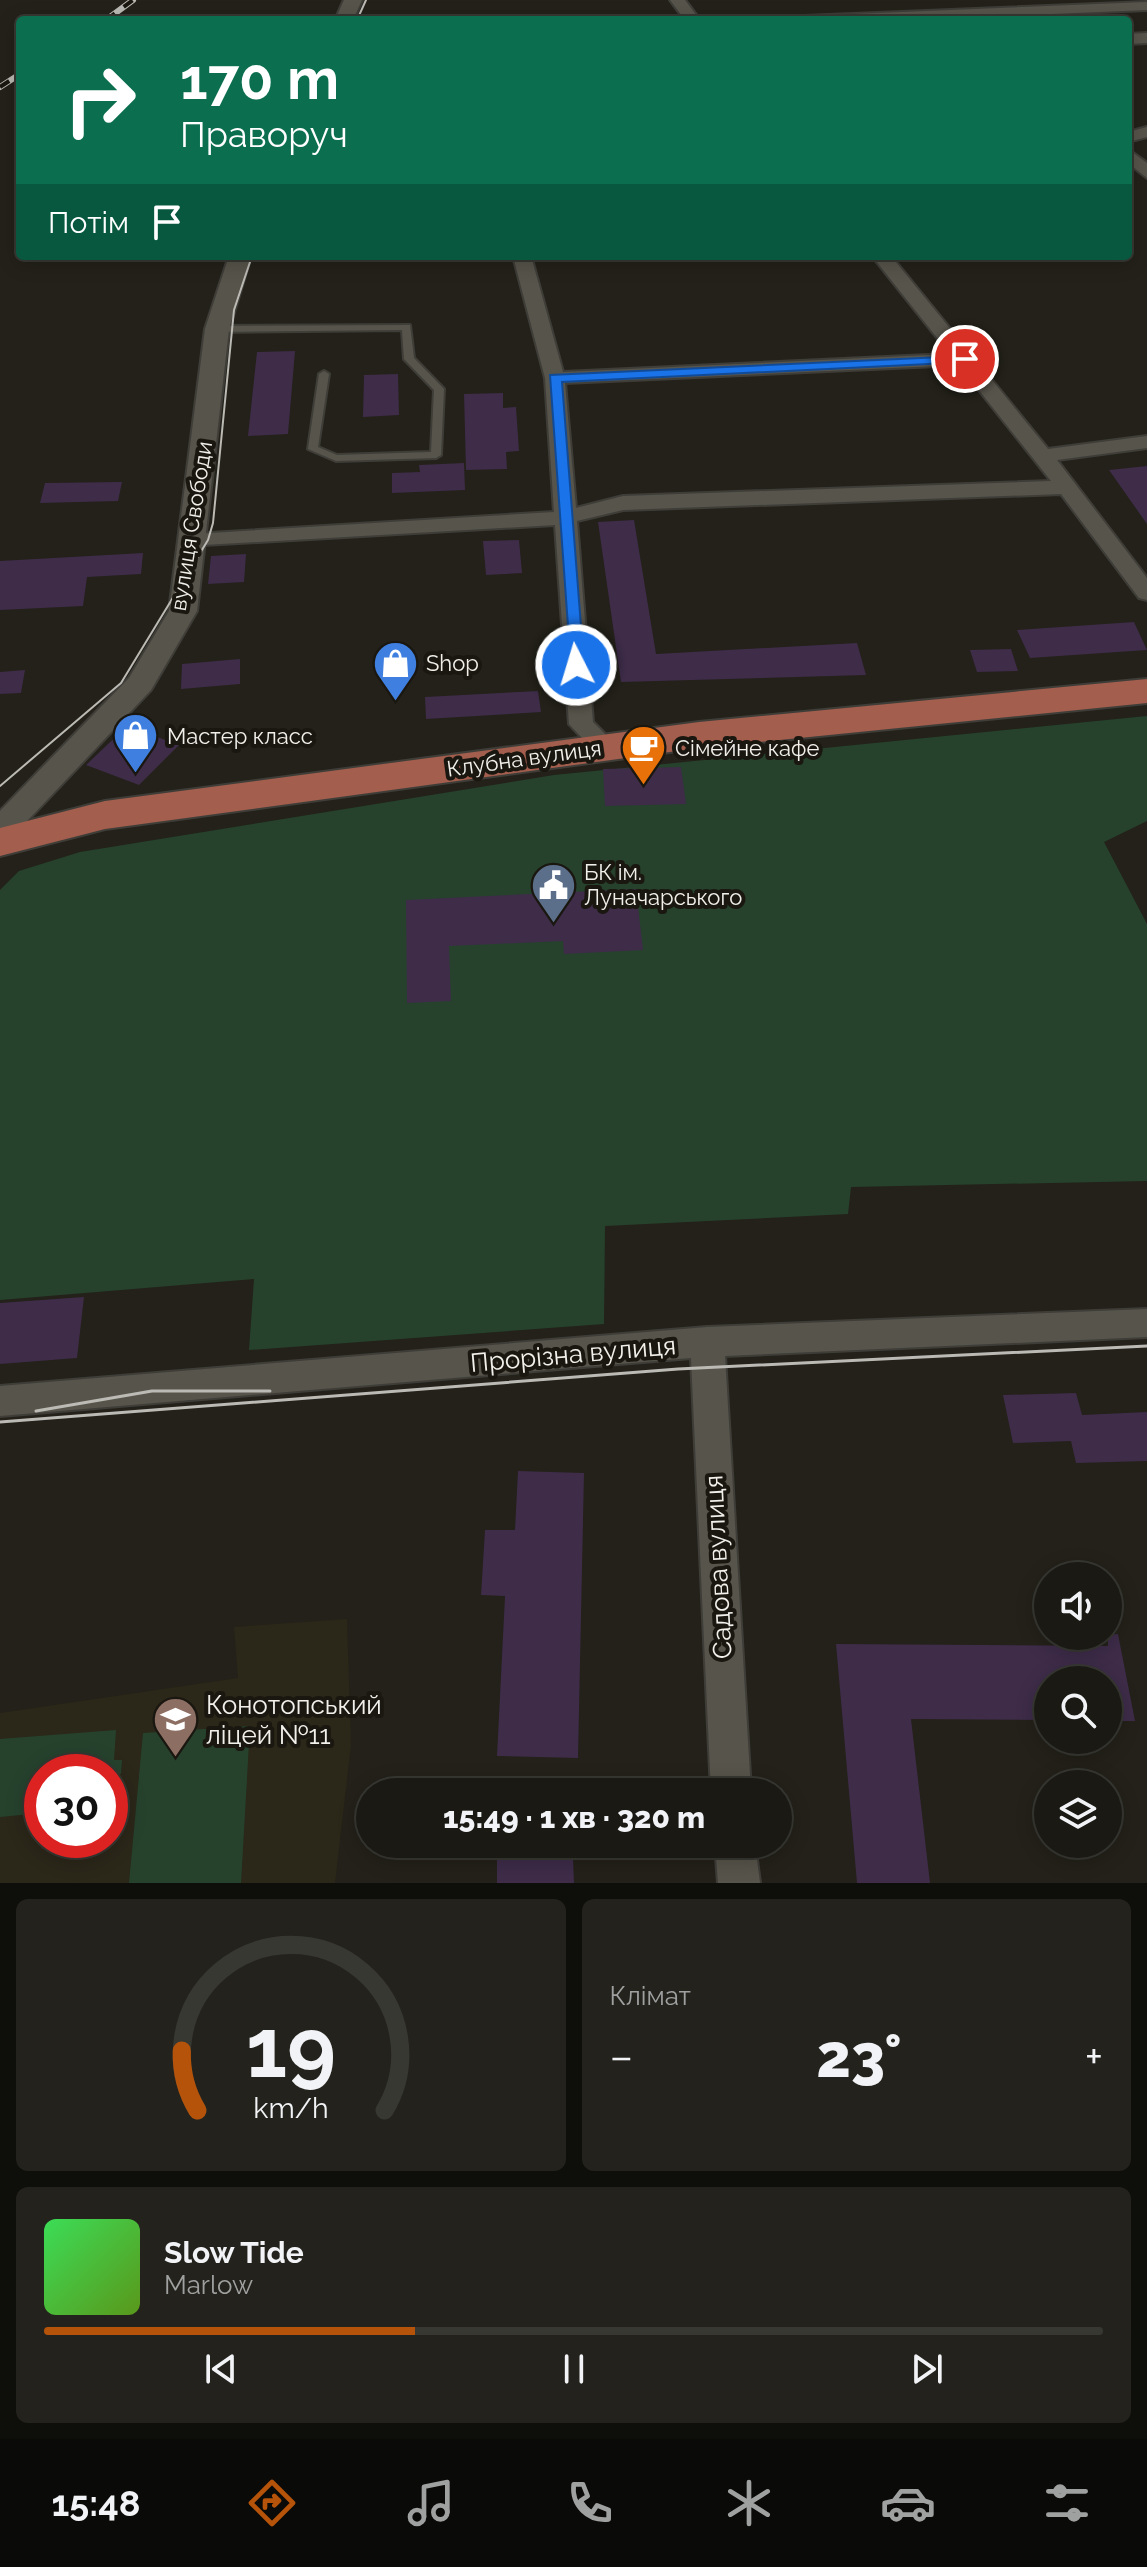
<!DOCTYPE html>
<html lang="uk">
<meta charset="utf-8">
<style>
body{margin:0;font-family:Raleway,sans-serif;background:#23221c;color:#f1f3f6;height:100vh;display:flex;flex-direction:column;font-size:30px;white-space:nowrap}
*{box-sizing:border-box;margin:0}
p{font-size:26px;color:#9fa0a0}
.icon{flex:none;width:44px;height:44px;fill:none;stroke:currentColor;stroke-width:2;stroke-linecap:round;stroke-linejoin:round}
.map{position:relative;height:1883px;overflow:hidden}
.side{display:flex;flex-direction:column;gap:16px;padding:16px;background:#0e0e0a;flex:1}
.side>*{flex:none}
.top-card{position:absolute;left:16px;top:16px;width:1116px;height:244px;border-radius:8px;box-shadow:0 4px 20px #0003,0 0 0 2px #383833;background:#0b6e4f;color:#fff;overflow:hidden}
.buttons{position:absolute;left:1034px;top:1562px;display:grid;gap:16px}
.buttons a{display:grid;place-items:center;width:88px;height:88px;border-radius:50%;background:#1a1913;box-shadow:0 4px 20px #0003,0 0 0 2px #383833;font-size:40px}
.speed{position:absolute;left:24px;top:1754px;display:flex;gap:16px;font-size:40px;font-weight:700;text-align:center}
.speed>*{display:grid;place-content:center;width:104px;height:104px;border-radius:50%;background:#1a1913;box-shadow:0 4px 20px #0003,0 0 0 2px #383833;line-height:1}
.speed .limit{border:12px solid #d22;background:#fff;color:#111}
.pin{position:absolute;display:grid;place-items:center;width:68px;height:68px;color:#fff;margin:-34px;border:4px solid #fff;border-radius:50%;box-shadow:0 2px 8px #0007}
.me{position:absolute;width:88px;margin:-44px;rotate:355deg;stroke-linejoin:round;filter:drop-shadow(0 0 6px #0008)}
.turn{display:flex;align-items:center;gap:28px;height:168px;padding:0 32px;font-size:36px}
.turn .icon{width:104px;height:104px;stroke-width:2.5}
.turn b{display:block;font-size:56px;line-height:68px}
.then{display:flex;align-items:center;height:76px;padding:0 32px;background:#0003;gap:16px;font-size:30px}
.big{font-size:60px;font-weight:800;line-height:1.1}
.side .card{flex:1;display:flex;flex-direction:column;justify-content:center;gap:12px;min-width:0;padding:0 28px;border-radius:12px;background:#23221c}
.side .dial{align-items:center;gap:0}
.dial svg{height:208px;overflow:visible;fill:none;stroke:#383833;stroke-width:7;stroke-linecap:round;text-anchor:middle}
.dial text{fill:#f1f3f6;stroke:none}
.song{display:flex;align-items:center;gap:24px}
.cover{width:96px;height:96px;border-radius:12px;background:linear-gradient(135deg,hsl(130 70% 55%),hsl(90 70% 35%))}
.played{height:8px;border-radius:4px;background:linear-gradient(90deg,#b45309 35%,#383833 35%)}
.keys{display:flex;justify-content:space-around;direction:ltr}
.heat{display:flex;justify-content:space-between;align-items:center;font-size:44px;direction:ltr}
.side .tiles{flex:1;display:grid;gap:16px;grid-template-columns:1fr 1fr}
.card:last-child{grid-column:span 2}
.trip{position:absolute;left:356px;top:1778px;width:436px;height:80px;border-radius:40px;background:#1a1913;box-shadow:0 4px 20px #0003,0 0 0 2px #383833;font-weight:800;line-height:80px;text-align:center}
.tabs{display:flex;height:128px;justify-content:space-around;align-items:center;background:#0a0a08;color:#9fa0a0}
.tabs .icon{width:56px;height:56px}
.tabs .current{color:#b45309}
.tabs b{font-size:36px;color:#f1f3f6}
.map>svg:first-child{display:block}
.built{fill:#2b2719;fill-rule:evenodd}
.green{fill:#26422d}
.building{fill:#3e2c49}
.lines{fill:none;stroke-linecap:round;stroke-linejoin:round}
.service-casing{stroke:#3f3d38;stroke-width:4}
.minor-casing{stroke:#3f3d38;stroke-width:4}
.tertiary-casing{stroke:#3f3d38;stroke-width:4}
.primary-casing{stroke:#3f3d38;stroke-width:4}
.service{fill:#57544b;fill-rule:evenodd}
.minor{fill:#57544b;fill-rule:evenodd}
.tertiary{fill:#57544b;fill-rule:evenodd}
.primary{fill:#a35e4e;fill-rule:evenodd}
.tram-far1{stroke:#bcbab4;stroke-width:2}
.tram{stroke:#bcbab4;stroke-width:3}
.rail-casing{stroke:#bcbab4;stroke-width:6}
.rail{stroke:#1a1710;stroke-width:4;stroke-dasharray:11;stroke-linecap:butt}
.route{fill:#1a73e8;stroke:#114b97;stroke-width:2}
.labels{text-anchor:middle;stroke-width:8;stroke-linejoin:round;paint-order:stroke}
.street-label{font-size:22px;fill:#f2f0eb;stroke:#1a1710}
.poi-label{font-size:22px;fill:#f2f0eb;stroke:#1a1710;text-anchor:start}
.near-street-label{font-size:26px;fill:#f2f0eb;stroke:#1a1710}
.near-poi-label{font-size:26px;fill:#f2f0eb;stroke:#1a1710;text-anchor:start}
</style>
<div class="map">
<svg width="1147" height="1883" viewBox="0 0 1147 1883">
<rect width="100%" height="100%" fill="#232119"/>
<path class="built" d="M347 1619 351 1745 335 1883H0V1713L238 1678 234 1627ZM42 1772H110V1840H42Z"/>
<g class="green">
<polygon points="1147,716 1147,821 1104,842 1147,924 1147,1181 851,1187 848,1214 605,1226 604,1324 249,1350 254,1279 0,1300 0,890 19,871 80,852 554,775"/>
<polygon points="250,1726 241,1883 129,1883 143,1733"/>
<polygon points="116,1730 114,1760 122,1760 121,1774 114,1775 111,1807 110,1772 42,1772 42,1813 0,1817 0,1739"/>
</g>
<g class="building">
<polygon points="295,351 288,434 248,436 257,352"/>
<polygon points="398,374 399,415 363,417 364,375"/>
<polygon points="503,393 503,408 516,407 519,451 506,452 507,469 466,470 464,394"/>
<polygon points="464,463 465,490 392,493 392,473 420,472 419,465"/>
<polygon points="1147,466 1147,524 1109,470"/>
<polygon points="122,482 118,501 40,503 45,483"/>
<polygon points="634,520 656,654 857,643 866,675 621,682 598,522"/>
<polygon points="519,540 522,573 486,575 483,541"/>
<polygon points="143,553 141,574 87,577 83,606 0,610 0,561"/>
<polygon points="246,554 244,582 208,584 211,556"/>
<polygon points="1134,622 1147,650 1030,658 1017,630"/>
<polygon points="1011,649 1018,671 977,672 970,650"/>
<polygon points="240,659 240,684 181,689 182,664"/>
<polygon points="25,670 21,693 0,694 0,672"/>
<polygon points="538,691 541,712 426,719 425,697"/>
<polygon points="127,726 179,745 139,785 86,765"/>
<polygon points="681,767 686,804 605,806 603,769"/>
<polygon points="636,889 643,950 564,954 563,941 449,946 451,1001 407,1003 406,900"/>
<polygon points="84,1297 77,1358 0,1364 0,1303"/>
<polygon points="1076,1393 1082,1415 1147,1412 1147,1461 1076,1463 1071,1441 1013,1443 1003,1395"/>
<polygon points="518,1471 584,1473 578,1758 497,1756 505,1596 481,1595 485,1530 515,1530"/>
<polygon points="1118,1634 1135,1721 1108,1721 1108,1680 1048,1680 1048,1720 911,1719 930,1883 857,1883 836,1644 1108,1646 1108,1635"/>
<polygon points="573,1859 574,1883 497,1883 497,1860"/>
</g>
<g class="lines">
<defs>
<polygon id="service" points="410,325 414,358 444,389 441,455 436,458 336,461 308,449 319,374 324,371 329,374 318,447 337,455 431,452 434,390 404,359 402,330 217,332 212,329 217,326"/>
<g id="minor">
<polygon points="670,0 685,0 700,20 685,20"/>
<polygon points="1147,2 1147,10 912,20 797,20 804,16"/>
<polygon points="1147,33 1147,43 1128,44 1128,34"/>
<polygon points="1147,127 1147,137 1128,142 1128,132"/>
<polygon points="1128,149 1147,163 1147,178 1128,163"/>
<path d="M513 256H531L563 372 950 354 872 256H891L1048 449 1147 436V448L1057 460 1147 578V600L1139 598 1061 494 623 510 577 521 593 722 618 747 614 753H596L569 724 555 525 186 546 183 541 186 536 194 534 554 512 545 378ZM959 365 1051 481 623 496 576 508 565 383Z"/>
<polygon points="1147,1309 1147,1337 725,1356 751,1792 711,1792 691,1358 0,1416 0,1386 707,1327"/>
<polygon points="715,1844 755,1844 760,1883 718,1883"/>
</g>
<g id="tertiary">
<polygon points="344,0 362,0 353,20 335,20"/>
<polygon points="229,256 251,256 229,329 197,611 151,690 11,838 0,841 0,811 129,678 169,611 205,329"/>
</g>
<polygon id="primary" points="1147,679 1147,703 699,748 105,829 0,856 0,828 105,801 699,722"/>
</defs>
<use href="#service" class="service-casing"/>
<use href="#minor" class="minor-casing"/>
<use href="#tertiary" class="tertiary-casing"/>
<use href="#primary" class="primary-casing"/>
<use href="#service" class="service"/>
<use href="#minor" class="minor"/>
<use href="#tertiary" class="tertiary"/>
<use href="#primary" class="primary"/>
<g class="tram-far1">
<polyline points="357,20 366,0"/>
<polyline points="0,786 121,683 208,540 213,523 234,310 252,256"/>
</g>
<g class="tram">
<polyline points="36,1411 152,1391 270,1391"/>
<polyline points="0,1422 678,1369 1147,1346"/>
</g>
<defs>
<g id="rail">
<polyline points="106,20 133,0"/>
<polyline points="0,87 20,74"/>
</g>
</defs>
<use href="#rail" class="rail-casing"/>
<use href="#rail" class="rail"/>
</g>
<polygon class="route" points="965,356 971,359 969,362 562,382 584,665 571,668 550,375"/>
<defs>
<symbol id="shop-pin" viewBox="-11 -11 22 30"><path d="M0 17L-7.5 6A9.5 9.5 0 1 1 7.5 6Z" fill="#3f7fe0" stroke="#1a1710"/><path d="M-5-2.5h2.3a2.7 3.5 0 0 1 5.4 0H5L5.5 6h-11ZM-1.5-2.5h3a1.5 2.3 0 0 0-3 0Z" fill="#fff"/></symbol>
<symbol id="cafe-pin" viewBox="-11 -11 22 30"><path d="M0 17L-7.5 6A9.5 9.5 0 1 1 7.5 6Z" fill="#e8710a" stroke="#1a1710"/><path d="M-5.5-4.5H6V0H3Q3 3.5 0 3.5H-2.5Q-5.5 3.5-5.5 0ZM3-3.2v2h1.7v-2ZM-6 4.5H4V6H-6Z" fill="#fff"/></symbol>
<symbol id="civic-pin" viewBox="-11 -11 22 30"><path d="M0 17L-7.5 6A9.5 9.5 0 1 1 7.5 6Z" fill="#5c6f8a" stroke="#1a1710"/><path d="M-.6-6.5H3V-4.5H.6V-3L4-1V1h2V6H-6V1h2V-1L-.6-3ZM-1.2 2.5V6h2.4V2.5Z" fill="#fff"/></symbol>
<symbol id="school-pin" viewBox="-11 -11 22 30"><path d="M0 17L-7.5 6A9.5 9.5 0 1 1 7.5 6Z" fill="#8d6e63" stroke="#1a1710"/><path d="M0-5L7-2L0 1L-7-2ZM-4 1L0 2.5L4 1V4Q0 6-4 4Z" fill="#fff"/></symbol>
</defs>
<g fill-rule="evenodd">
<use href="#shop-pin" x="370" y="638" width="51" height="69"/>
<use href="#shop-pin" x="110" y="710" width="51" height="69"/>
<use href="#cafe-pin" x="618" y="722" width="51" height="69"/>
<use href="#civic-pin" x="528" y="860" width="51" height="69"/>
<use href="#school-pin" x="150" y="1694" width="51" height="69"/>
</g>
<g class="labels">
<g class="street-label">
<text transform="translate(191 526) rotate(-81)" y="8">вулиця Свободи</text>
<text transform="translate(524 758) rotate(-8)" y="8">Клубна вулиця</text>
</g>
<g class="poi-label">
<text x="426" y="671">Shop</text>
<text x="167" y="744">Мастер класс</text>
<text x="675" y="756">Сімейне кафе</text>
<text x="584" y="880">БК ім.<tspan x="584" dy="25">Луначарського</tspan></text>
</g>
<g class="near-street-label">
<text transform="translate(573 1354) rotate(-5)" y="9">Прорізна вулиця</text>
<text transform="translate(718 1567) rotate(-93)" y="9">Садова вулиця</text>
</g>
<g class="near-poi-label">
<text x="206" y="1714">Конотопський<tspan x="206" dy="30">ліцей №11</tspan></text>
</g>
</g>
</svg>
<div class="buttons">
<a><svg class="icon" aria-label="sound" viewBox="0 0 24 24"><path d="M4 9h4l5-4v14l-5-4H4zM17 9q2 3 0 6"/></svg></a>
<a><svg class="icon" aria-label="search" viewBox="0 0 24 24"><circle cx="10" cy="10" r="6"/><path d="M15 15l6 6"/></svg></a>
<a><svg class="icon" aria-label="layers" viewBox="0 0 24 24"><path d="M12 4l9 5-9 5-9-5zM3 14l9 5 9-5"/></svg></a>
</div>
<div class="speed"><div class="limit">30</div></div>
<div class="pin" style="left:965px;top:359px;background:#d93025"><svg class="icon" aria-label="arrive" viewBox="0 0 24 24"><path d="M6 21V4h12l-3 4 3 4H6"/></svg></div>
<svg class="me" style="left:576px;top:665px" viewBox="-20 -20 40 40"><circle r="17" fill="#1a73e8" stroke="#fff" stroke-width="3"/><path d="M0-11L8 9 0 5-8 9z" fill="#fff"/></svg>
<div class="trip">15:49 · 1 хв · 320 m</div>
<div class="top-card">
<div class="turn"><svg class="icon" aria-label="right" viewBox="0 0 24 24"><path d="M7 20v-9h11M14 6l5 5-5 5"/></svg><div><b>170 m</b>Праворуч</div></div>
<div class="then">Потім<svg class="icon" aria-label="arrive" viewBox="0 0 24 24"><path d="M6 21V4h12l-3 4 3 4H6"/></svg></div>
</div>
</div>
<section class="side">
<div class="tiles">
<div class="card dial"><svg viewBox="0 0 100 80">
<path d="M14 69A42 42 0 1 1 86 69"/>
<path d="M14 69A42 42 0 0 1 8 46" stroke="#b45309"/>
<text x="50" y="56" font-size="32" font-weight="700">19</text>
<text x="50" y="72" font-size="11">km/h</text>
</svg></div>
<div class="card"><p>Клімат</p>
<div class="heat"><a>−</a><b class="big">23°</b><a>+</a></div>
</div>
<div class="card">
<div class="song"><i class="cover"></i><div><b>Slow Tide</b><p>Marlow</p></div></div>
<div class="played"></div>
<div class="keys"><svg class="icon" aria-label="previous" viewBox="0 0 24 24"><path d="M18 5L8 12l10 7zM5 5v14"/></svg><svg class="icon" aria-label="pause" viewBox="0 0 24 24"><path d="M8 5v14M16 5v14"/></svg><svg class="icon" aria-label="next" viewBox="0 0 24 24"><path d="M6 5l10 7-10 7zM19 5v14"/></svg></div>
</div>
</div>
</section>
<nav class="tabs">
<b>15:48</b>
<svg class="icon current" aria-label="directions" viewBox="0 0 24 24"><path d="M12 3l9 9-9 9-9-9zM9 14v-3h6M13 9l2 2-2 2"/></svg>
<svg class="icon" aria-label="music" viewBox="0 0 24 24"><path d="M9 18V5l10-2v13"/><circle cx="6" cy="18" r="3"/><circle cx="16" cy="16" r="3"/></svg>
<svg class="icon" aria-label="phone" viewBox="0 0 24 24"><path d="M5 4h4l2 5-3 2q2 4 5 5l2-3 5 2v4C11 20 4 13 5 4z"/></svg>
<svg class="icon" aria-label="climate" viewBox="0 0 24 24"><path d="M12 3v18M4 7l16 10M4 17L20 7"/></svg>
<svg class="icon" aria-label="car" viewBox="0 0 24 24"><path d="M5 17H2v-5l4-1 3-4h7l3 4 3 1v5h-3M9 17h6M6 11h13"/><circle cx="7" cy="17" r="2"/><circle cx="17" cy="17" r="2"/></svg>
<svg class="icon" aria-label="filters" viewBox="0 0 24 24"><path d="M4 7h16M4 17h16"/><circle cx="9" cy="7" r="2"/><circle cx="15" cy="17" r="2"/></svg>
</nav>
